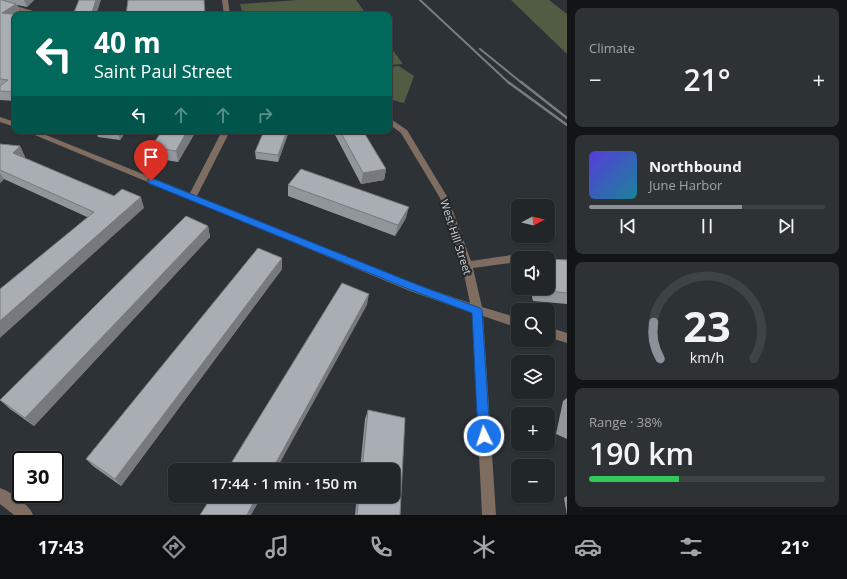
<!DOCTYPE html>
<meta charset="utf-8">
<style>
body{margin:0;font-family:"Open Sans",sans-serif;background:#2d3234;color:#f1f3f6;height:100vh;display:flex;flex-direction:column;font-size:15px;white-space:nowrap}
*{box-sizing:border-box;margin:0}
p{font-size:13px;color:#a2a5a8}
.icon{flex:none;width:22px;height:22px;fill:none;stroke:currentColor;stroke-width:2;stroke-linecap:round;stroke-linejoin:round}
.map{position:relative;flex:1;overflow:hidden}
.drawer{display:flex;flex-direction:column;gap:8px;padding:8px;background:#121516;width:280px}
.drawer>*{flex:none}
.guide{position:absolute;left:12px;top:12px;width:380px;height:122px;border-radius:8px;box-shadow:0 1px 3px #0004,0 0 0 1px #3e4345;background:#00695c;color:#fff;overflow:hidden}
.needle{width:26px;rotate:83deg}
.fabs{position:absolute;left:511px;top:199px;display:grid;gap:8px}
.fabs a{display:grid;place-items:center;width:44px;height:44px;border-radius:8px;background:#212628;box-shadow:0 1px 3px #0004,0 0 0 1px #3e4345;font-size:20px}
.speed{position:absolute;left:12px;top:451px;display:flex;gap:8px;font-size:20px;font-weight:700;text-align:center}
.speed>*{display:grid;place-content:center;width:52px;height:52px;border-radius:50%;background:#212628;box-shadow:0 1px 3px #0004,0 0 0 1px #3e4345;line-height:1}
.speed .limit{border:2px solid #111;border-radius:6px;background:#fff;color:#111}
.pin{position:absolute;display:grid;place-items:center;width:34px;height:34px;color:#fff;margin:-41px -17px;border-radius:50% 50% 50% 0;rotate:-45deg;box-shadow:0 0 4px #0007}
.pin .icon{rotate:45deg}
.me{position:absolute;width:44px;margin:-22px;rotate:356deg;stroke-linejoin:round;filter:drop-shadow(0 0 3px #0008)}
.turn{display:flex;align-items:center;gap:14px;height:84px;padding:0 16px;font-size:18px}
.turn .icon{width:52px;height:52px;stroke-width:2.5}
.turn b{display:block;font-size:28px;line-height:34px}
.lanes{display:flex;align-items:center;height:38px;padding:0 16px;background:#0003;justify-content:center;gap:20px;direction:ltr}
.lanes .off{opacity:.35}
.big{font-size:30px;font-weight:600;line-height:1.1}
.drawer .tile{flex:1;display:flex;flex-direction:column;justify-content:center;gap:6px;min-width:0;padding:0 14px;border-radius:8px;background:#2d3234}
.drawer .dial{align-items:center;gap:0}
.dial svg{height:104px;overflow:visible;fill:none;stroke:#3e4345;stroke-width:7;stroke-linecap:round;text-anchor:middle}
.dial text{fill:#f1f3f6;stroke:none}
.song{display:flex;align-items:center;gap:12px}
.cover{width:48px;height:48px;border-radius:6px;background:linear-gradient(135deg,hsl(250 70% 55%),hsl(190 70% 35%))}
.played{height:4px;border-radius:2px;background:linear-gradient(90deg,#8c9099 65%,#3e4345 65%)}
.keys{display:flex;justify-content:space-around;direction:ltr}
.heat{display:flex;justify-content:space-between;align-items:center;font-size:22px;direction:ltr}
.charge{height:6px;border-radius:3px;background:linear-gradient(90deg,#34c759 38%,#3e4345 0)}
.trip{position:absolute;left:168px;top:463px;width:232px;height:40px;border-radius:8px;background:#212628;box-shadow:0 1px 3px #0004,0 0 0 1px #3e4345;font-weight:600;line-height:40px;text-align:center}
.menu{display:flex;height:64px;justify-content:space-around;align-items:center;background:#0d0f10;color:#a2a5a8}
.menu .icon{width:28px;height:28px}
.menu .current{color:#8c9099}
.menu b{font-size:18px;color:#f1f3f6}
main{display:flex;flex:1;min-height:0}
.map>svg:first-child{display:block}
.green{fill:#525c43}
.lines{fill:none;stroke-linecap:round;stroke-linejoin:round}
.minor{fill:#7f6d61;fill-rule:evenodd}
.rail-far1{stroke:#787d80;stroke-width:2}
.rail{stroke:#787d80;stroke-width:2.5}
.wall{fill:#90969b}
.shaded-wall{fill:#767a7e}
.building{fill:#a8aeb4;stroke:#767a7e}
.route{fill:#1a73e8;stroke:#114b97}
.labels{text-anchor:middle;stroke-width:4;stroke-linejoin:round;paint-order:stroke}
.street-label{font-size:11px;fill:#d1d4d7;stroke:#23282c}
</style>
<main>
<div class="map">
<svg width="567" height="515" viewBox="0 0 567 515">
<rect width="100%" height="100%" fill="#2c3236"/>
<g class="green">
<polygon points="299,0 356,0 367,15 243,15 240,4"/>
<polygon points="511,0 549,0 567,14 567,54"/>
<polygon points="389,45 403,64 389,65"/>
<polygon points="399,66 414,76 404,103 389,99 389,67"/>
</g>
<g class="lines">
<g class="minor">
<polygon points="222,0 228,0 230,15 224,15"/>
<polygon points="0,1 43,14 44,15 35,15 0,5"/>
<polygon points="0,117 15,122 15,127 0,122"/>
<polygon points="389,118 407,130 448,198 471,261 518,254 522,255 523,258 518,258 518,262 473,268 482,307 518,318 518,328 483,316 496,515 482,515 472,313 410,291 25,131 36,131 190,193 222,131 230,131 197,196 418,285 470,303 462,265 440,198 401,133 389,124"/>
<polygon points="548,327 567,333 567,343 548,337"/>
<path d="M0 488C11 492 29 504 33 515H14L0 504Z"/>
</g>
<g class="rail-far1">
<polyline points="420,0 509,83"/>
<polyline points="480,49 522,83"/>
</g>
<g class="rail">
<polyline points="508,82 567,125"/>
<polyline points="521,82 567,118"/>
</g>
</g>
<g class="wall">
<polygon points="0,0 34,0 27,7 17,5 20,12 15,15 15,101 0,100"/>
<polygon points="96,131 126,131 120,140 98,137"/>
<polygon points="196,131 178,162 154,158 151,147"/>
<polygon points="264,131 289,131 278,162 256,159 255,152"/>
<polygon points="333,131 363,131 386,169 384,180 361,184"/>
<polygon points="0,144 20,146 25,157 24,158 144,208 87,217 4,179 0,183"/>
<polygon points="288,185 406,218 395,236 288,196"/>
<polygon points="208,226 210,237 34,426 10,409 0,400"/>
<polygon points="282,258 282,269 121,486 93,466 86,459"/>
<polygon points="567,260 567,304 533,301 530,288 548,288"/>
<polygon points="567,398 567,439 556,434 563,401"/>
<polygon points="368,410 405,418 400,515 355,515 357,496 393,496 393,470 360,470 365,419"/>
<polygon points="567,496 567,515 564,498"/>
</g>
<g class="shaded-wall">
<polygon points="24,0 34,0 27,7"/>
<polygon points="96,0 101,0 96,15 91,15"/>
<polygon points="16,4 20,12 16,15 2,13"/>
<polygon points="117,131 126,131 120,140"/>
<polygon points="187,131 196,131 178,162 176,151"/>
<polygon points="287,131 289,131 278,162 278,155"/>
<polygon points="20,146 25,157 19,164 13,153"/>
<polygon points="386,169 384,180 361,184 363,173"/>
<polygon points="0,173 4,179 0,183"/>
<polygon points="141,197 144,208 0,338 0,321"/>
<polygon points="409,207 406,218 395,236 398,225"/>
<polygon points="208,226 210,237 34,426 25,418"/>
<polygon points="282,258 282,269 121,486 115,479"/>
<polygon points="369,294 367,305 276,470 272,470"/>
<polygon points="257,496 262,496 251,515 247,515"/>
</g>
<g class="building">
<polygon points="0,0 2,0 16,4 2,13 21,15 15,15 15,92 0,91 0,86 8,80 0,79"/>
<polygon points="79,0 96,0 91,15 73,15"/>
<polygon points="128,0 204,0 205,15 162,15 158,12 155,15 126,15"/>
<polygon points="162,131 187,131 176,151 151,147"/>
<polygon points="264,131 287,131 278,155 255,152"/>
<polygon points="340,131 363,131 386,169 363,173"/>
<polygon points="0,144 20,146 13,153 114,196 122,189 141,197 0,321 0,289 94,212 0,170"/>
<polygon points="301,169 409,207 398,225 288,185"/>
<polygon points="186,216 208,226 25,418 0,400"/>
<polygon points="258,248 282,258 115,479 86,459"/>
<polygon points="548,259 567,260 567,293 541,290 540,288 548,288"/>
<polygon points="342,283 369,294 272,470 227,470"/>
<polygon points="368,410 405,418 400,515 357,515 359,496 393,496 393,470 362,470"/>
<polygon points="212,496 257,496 247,515 200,515"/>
</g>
<polygon class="route" points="148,179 154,179 418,285 480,308 482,310 490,436 488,441 484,442 480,441 478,436 472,313 411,290 148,183"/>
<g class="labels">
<g class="street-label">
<text transform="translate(456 237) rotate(72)" y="4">West Hill Street</text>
</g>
</g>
</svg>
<div class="fabs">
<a><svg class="needle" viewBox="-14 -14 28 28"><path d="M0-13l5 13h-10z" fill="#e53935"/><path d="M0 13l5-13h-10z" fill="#a2a5a8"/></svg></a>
<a><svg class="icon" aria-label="sound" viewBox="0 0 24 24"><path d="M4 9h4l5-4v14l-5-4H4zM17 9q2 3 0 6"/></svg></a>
<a><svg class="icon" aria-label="search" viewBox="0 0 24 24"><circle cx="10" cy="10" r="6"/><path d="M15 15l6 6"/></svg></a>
<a><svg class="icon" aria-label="layers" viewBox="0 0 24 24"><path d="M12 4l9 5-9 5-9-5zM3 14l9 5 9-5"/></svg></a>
<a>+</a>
<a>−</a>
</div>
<div class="speed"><div class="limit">30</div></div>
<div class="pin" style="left:151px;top:181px;background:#d93025"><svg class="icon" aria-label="arrive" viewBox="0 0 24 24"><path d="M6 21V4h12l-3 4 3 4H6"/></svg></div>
<svg class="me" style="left:484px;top:436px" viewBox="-20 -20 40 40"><circle r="17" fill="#1a73e8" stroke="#fff" stroke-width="3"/><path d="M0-11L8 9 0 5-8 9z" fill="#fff"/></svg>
<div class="trip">17:44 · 1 min · 150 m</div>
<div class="guide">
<div class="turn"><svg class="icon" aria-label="left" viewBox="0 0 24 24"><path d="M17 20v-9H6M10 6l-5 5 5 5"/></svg><div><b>40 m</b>Saint Paul Street</div></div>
<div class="lanes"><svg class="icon" aria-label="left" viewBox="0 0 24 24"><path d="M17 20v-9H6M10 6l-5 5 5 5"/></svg><svg class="icon off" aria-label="ahead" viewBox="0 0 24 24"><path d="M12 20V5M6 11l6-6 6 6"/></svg><svg class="icon off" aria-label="ahead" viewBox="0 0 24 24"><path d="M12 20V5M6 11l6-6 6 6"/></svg><svg class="icon off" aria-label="right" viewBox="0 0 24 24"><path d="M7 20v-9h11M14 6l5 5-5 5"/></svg></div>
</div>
</div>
<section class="drawer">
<div class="tile"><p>Climate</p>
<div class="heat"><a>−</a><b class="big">21°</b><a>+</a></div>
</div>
<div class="tile">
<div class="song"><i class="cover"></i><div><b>Northbound</b><p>June Harbor</p></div></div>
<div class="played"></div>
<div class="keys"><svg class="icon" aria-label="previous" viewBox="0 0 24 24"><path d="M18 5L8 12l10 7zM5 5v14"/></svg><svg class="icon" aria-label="pause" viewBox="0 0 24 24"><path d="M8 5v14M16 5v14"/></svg><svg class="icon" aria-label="next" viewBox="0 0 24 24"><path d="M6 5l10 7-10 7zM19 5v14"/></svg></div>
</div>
<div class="tile dial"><svg viewBox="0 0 100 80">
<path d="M14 69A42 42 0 1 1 86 69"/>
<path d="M14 69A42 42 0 0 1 9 41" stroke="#8c9099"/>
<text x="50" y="56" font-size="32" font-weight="700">23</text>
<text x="50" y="72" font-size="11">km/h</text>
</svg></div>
<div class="tile"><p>Range · 38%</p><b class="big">190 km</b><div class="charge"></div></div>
</section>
</main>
<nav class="menu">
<b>17:43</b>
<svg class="icon current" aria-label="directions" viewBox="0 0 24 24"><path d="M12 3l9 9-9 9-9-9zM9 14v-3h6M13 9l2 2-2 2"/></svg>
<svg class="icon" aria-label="music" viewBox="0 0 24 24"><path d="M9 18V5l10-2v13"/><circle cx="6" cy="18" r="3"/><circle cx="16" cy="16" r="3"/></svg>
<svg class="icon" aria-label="phone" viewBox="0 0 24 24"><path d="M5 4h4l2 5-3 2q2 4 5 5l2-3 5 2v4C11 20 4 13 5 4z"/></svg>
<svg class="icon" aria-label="climate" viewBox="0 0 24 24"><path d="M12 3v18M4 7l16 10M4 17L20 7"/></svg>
<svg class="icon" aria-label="car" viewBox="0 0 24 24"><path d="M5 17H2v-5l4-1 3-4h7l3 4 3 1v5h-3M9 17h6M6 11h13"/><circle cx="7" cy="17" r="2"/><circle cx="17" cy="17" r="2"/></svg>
<svg class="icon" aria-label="filters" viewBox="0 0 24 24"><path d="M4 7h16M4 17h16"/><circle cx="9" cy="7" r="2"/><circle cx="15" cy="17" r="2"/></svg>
<b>21°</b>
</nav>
